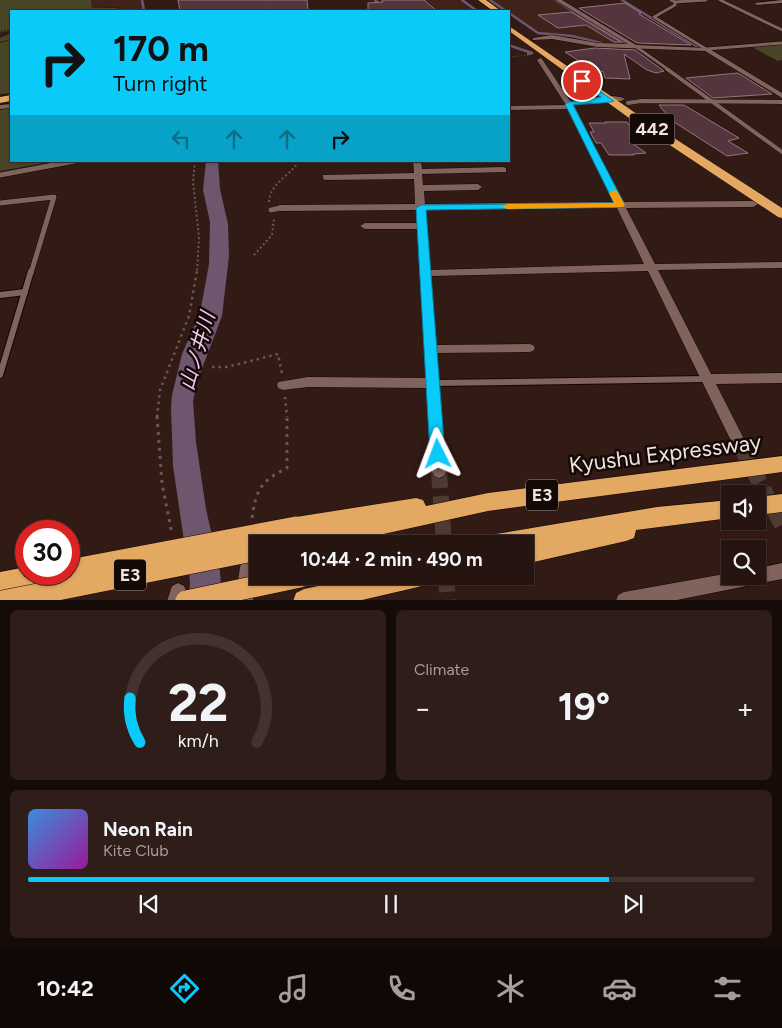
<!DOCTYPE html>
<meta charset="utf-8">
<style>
body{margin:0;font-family:Figtree,"Noto Sans JP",sans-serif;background:#2e1d19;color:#f1f3f6;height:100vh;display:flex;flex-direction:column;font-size:19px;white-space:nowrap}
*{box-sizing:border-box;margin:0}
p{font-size:16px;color:#a49e9f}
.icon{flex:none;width:28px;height:28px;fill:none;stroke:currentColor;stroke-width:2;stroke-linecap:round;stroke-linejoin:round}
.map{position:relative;height:600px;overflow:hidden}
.side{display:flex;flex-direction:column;gap:10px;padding:10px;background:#150b09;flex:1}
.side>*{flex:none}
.hud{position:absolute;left:10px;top:10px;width:500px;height:152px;border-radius:0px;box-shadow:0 1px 4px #0004,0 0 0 1px #423330;background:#0acafa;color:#111;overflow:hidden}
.tools{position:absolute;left:721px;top:485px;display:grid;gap:10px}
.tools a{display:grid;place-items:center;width:45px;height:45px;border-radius:0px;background:#261410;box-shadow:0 1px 4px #0004,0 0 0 1px #423330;font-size:25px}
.speed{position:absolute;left:15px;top:520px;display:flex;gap:10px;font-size:25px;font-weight:700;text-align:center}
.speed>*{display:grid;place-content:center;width:65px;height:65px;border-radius:50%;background:#261410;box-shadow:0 1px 4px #0004,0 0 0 1px #423330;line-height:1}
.speed .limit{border:8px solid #d22;background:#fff;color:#111}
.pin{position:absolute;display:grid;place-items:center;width:42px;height:42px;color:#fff;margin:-21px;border:2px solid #fff;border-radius:50%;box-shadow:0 1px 5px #0007}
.me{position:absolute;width:55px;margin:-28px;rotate:357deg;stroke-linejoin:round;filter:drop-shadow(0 0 4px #0008)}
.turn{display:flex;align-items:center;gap:18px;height:105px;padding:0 20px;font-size:22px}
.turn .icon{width:65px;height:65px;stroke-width:2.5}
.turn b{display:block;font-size:35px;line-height:42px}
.lanes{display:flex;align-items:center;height:48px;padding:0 20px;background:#0003;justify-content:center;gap:25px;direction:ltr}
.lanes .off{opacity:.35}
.big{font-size:38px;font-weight:700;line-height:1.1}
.side .card{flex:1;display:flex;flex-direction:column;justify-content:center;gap:8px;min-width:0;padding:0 18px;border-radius:8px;background:#2e1d19}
.side .dial{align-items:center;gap:0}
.dial svg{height:130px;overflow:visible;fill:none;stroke:#423330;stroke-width:7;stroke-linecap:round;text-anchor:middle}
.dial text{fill:#f1f3f6;stroke:none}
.song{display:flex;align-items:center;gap:15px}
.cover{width:60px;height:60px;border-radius:8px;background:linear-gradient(135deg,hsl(210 70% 55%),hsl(300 70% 35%))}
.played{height:5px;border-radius:2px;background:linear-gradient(90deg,#0acafa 80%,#423330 80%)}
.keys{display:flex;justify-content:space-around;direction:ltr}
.heat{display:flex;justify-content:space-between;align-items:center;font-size:28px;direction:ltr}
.side .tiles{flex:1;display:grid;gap:10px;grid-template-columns:1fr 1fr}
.card:last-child{grid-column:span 2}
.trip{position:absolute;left:249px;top:535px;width:285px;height:50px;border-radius:0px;background:#261410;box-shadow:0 1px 4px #0004,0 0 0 1px #423330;font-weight:700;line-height:50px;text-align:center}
.menu{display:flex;height:80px;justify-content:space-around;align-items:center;background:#0f0806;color:#a49e9f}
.menu .icon{width:35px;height:35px}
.menu .selected{color:#0acafa}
.menu b{font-size:22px;color:#f1f3f6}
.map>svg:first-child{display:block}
.built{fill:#40221b}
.green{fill:#484627}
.water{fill:#6e566e}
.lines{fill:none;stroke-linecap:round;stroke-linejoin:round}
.stream{stroke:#6e566e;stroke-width:2.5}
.building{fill:#54343d;stroke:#93767e}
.street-tunnel{stroke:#4f3933;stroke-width:16;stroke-dasharray:16 8;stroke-linecap:butt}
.lane-far3-casing{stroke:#180503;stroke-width:4}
.lane-far2-casing{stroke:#180503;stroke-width:4.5}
.lane-far1-casing{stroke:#180503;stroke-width:6}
.lane-casing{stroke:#180503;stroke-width:8}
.street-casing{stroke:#180503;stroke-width:1}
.highway-casing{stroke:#180503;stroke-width:1}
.path-far3{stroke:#6c5752;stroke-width:1;stroke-dasharray:1 2;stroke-linecap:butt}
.path-far2{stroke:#6c5752;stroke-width:2;stroke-dasharray:2 2.5;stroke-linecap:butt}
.path-far1{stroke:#6c5752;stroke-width:2.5;stroke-dasharray:2.5 4;stroke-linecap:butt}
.path{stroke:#6c5752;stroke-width:3;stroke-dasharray:3 5;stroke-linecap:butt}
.lane-far3{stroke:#7f635c;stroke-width:3}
.lane-far2{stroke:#7f635c;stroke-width:4}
.lane-far1{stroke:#7f635c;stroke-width:5}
.lane{stroke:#7f635c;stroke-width:6}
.street{fill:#7f635c;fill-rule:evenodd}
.highway{fill:#e3a862;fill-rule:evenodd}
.highway-bridge-casing{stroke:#180503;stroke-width:22;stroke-linecap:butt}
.highway-bridge{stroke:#e3a862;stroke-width:21}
.route{fill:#0acafa;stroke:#0683a2}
.slow{fill:#f59e0b}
.labels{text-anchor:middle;stroke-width:5;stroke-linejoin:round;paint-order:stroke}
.shield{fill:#130906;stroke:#b0a19d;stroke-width:1}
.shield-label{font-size:18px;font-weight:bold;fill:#f3e2de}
.water-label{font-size:20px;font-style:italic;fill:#f5c8f5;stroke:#130906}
.near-street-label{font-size:22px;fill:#f3e2de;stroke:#130906}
</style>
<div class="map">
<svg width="782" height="601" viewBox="0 0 782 601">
<rect width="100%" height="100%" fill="#321b15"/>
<g class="built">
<polygon points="91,0 144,0 146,11 119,11 117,7 92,8"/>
<polygon points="380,0 464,0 478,11 391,11"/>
<polygon points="491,0 554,0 627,44 605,43 575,37 538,32"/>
</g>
<g class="green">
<polygon points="0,0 91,0 92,8 116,8 117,11 11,11 11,39 0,42 0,38 9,34 11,30 0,31"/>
<polygon points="11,40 11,93 0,94 0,43"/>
<polygon points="782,44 782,60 778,61 752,47"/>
<polygon points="11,108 11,161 55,161 0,171 0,110"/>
</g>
<polygon class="water" points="206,161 218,161 220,189 228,224 229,256 222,316 198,379 193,401 196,442 206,509 220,572 222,600 189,601 190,581 173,466 171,408 172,395 182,354 200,313 209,264 210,222 203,190"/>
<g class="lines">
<g class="stream">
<polyline points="142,0 144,11"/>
<polyline points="375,0 387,11"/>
<polyline points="462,0 477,11"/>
<polyline points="490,0 506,11"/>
<polyline points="555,0 628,45"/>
<polyline points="622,0 698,47"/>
<polyline points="509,13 538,33 572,36 601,43"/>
<polyline points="511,46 532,53 528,54"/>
</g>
</g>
<g class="building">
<polygon points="178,0 307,0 308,11 180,11"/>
<polygon points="382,0 424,0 437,11 368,11 368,3 383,2"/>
<polygon points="625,3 641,13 639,14 691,45 637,43 579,8"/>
<polygon points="571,12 621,42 614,42 586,25 558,28 538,15"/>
<polygon points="595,48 635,50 664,71 656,73 647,70 624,54 630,79 605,78 603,71 596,72 565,52"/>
<polygon points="738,73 772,94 713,98 686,78"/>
<polygon points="659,105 684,105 739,138 728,141 748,153 727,156 671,120"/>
<polygon points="605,122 627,122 639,143 632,143 646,153 633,154 634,155 609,155 601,143 596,143 590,132 594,132 589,123 606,123"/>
</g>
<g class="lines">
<g class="street-tunnel">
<polyline points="741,447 782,525"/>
<polyline points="439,472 444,544"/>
<polyline points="446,576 448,601"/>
</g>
<defs>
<g id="lane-far3">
<polyline points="671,0 675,2 706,0"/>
<polyline points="720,0 782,30"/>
<polyline points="675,2 675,5 654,17 706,49 782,43"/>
<polyline points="635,46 669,70"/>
</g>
<g id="lane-far2">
<polyline points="667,69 782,152"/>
<polyline points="628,103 641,101 782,102"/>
</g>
<g id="lane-far1">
<polyline points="0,175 75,161"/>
<polyline points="0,203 54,197 31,273"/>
<polyline points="271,210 280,208"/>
</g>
<g id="lane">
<polyline points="0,295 25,292"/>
<polyline points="0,375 31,271"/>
<polyline points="434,383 707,379"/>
</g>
<g id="street">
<polygon points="555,0 562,0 636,45 708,48 782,93 782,98 705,51 598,47 552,39 533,40 533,38 552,35 598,43 628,44"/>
<polygon points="782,0 782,3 757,5 754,3"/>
<path d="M540 58 542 59 571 102C584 99 613 92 625 99L621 101H600L574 105 623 202 753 201 758 204 753 207 626 208 655 264 782 262V268L658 270 711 374 782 373V383L716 384 748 447 746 451 741 453 736 451 648 271 431 276 436 345 529 344 533 345 535 348 533 351 529 352 437 353 446 472 444 476 439 478 434 476 432 472 427 388 308 387 283 390 278 388 277 385 278 382 308 377 426 378 417 229H365L360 226 365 223H417L416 210 280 211 275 208 280 205 415 204 414 179 326 180 323 179V175L414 173 413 161H421L422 169 503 167 506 168V172L422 174 423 185 478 184 482 187 478 190 424 191 425 204 614 202 568 109 509 110V106L566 105 537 60ZM617 208 644 264 430 270 425 210Z"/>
<polygon points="11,104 11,108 0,109 0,105"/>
<polygon points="248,559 254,561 256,567 253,601 235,601 240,567 242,561"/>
<polygon points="782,563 782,579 672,601 616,601 618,595 624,592 730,573 730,576 758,576 758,568"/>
<polygon points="178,583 184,586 187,592 185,601 167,601 172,586"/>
</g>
<g id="highway">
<polygon points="478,0 486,0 501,11 493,11"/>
<polygon points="509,26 637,114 782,208 782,218 778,217 629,118 509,31"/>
<polygon points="11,95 11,101 0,103 0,97"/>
<polygon points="782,456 782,472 488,511 338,544 279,544 282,537 289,534 285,527 289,520 296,517 416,498 423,500 426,506 488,493"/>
<polygon points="782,494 782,512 758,515 758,497"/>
<polygon points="730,500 730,518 636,530 634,538 626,541 525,564 525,544 485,544 488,537 496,534 657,507"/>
<polygon points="26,567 26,574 59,574 56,582 0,594 0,572"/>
<polygon points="365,576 429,576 426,584 418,587 358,601 293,601 296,593 304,589"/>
</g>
</defs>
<use href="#lane-far3" class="lane-far3-casing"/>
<use href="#lane-far2" class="lane-far2-casing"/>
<use href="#lane-far1" class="lane-far1-casing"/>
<use href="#lane" class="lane-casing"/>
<use href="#street" class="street-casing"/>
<use href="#highway" class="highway-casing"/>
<g class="path-far3">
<polyline points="266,0 273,11"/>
<polyline points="0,32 11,31"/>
<polyline points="509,57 530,55"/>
</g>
<g class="path-far2">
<polyline points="195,161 193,182 199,237 197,273"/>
<path d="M269 202C270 183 290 176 299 161"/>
<polyline points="254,255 272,235 274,219"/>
</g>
<g class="path-far1">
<polyline points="212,367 227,367 278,354 282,374"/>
<polyline points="285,397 287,417"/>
<polyline points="157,417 160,390 189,316 197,271"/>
</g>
<g class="path">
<polyline points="157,416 162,483 172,534"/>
<path d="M252 518C256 489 261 481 287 468V416"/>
</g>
<use href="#lane-far3" class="lane-far3"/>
<use href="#lane-far2" class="lane-far2"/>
<use href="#lane-far1" class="lane-far1"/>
<use href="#lane" class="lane"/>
<use href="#street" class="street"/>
<use href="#highway" class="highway"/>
<defs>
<g id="highway-bridge">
<polyline points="69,570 296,527"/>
<polyline points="2,601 258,550"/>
<polyline points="186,601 300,577"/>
</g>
</defs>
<use href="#highway-bridge" class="highway-bridge-casing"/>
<use href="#highway-bridge" class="highway-bridge"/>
</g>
<path class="route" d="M582 79 614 101C610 103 581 104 573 105L625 205 623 207 426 210 445 454 443 459 438 460 433 459 430 454 416 208 421 205 614 203 565 104 569 102 601 97 580 82 579 81Z"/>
<polygon class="slow" points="614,190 617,191 625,205 623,207 507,209 502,207 507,204 614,203 609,193"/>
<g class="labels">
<g class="shield">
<rect x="629.5" y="113.5" width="45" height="31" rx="4"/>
<rect x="526" y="479.5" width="32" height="31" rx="4"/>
<rect x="114" y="559.5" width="32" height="31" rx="4"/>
</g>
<g class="shield-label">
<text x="652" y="135">442</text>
<text x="542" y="501">E3</text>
<text x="130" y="581">E3</text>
</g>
<g class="water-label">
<text transform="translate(197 351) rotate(-74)" y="7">山ノ井川</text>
</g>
<g class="near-street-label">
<text transform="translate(665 453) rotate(-7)" y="8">Kyushu Expressway</text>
</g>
</g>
</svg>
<div class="tools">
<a><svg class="icon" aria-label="sound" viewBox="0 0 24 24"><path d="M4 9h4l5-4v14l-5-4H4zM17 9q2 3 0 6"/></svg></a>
<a><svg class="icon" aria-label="search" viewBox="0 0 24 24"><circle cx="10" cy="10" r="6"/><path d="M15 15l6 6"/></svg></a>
</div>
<div class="speed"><div class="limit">30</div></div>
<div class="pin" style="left:582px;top:81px;background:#d93025"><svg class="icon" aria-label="arrive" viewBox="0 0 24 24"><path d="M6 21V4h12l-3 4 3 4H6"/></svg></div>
<svg class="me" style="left:438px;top:454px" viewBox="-20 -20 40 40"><path d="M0-17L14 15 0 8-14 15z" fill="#0acafa" stroke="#fff" stroke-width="4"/></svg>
<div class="trip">10:44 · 2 min · 490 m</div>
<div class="hud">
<div class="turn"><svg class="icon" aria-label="right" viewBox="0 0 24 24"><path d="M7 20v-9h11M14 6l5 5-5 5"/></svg><div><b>170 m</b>Turn right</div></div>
<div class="lanes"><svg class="icon off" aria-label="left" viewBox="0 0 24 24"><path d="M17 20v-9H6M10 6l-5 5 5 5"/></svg><svg class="icon off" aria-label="ahead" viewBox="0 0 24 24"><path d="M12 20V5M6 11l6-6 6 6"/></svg><svg class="icon off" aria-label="ahead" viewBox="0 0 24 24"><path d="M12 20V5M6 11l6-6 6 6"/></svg><svg class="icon" aria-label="right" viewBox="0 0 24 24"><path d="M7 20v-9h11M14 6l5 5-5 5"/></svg></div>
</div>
</div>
<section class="side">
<div class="tiles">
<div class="card dial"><svg viewBox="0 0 100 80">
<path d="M14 69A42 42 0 1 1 86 69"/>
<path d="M14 69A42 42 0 0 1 8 42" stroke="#0acafa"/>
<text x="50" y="56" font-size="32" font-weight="700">22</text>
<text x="50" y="72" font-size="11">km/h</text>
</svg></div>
<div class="card"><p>Climate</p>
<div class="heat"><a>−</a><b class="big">19°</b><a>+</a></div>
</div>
<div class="card">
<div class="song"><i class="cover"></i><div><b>Neon Rain</b><p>Kite Club</p></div></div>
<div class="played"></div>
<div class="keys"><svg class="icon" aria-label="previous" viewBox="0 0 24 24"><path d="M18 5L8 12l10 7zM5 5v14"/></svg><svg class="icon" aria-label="pause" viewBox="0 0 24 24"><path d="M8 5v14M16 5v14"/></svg><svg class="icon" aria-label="next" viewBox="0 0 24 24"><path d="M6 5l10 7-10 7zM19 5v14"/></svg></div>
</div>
</div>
</section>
<nav class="menu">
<b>10:42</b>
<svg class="icon selected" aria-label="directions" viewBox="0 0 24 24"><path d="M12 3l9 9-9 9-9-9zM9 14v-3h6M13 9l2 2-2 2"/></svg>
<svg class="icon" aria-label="music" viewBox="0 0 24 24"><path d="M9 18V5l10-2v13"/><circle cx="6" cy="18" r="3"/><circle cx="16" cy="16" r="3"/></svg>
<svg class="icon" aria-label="phone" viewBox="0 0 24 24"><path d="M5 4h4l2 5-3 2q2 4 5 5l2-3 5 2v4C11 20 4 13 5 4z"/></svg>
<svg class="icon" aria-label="climate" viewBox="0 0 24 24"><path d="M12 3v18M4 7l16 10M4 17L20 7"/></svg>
<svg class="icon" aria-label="car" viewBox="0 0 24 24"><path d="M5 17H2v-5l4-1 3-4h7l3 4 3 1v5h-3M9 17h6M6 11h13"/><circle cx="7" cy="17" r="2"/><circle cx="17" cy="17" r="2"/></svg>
<svg class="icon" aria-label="filters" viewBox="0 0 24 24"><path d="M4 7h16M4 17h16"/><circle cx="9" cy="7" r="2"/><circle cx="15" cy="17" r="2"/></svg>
</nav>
